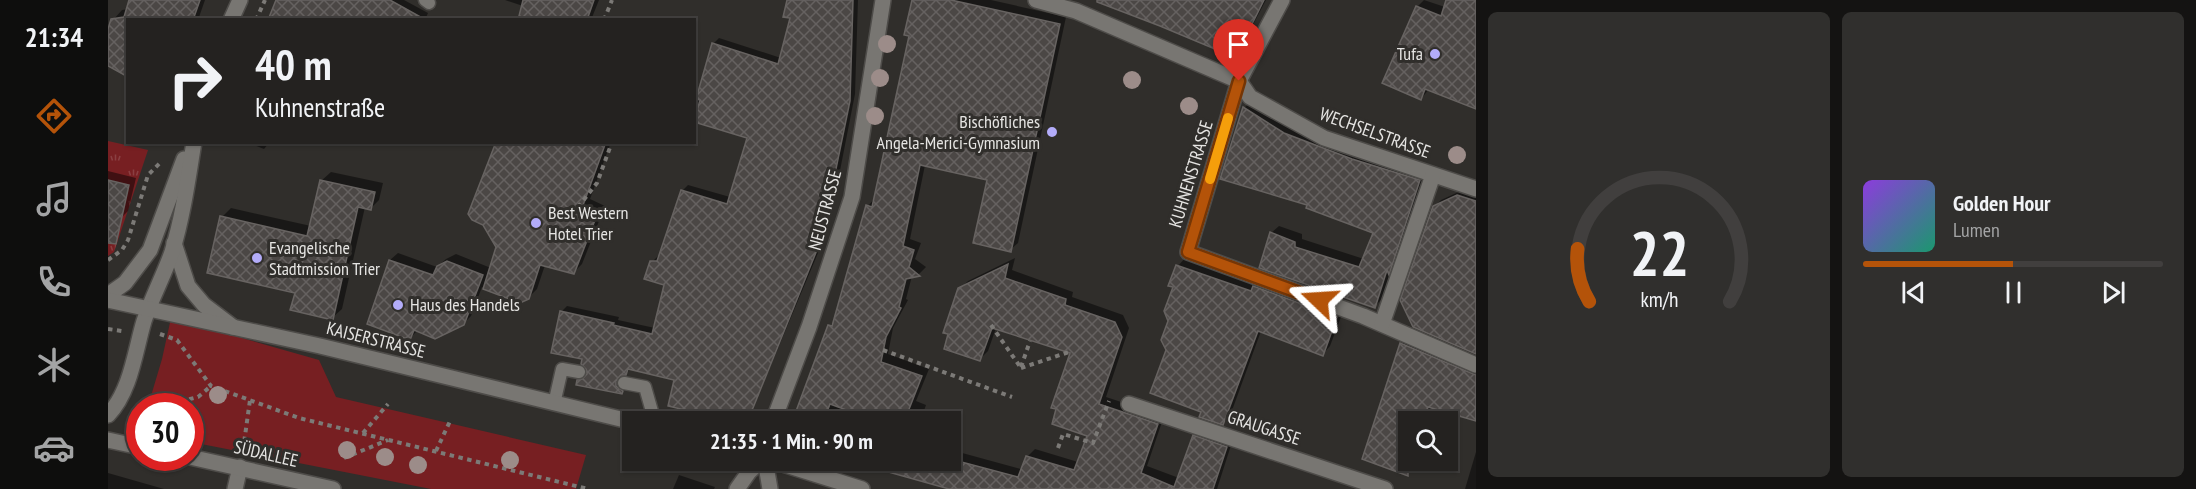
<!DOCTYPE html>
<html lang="de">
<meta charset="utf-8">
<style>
body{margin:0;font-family:"PT Sans Narrow",sans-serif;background:#302f2d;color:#f1f3f6;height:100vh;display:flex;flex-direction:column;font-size:22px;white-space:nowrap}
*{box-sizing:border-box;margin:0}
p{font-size:20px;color:#a3a4a5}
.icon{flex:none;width:33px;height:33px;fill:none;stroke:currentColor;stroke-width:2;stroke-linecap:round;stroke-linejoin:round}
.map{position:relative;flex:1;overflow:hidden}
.sheet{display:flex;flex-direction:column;gap:12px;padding:12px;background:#141312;width:720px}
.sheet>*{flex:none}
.banner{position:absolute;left:18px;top:18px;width:570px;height:126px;border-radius:0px;box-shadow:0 2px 4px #0004,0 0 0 2px #413f3e;background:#242220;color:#f1f3f6;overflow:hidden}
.fabs{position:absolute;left:1290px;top:411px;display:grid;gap:12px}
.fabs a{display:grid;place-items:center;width:60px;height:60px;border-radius:0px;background:#242220;box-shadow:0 2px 4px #0004,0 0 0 2px #413f3e;font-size:30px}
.speed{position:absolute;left:18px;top:393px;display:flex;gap:12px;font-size:30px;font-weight:700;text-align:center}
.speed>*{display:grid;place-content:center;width:78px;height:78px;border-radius:50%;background:#242220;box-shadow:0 2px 4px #0004,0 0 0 2px #413f3e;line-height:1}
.speed .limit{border:9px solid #d22;background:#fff;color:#111}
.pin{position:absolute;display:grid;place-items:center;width:51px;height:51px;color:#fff;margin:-62px -26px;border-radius:50% 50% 50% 0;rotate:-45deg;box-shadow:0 0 6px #0007}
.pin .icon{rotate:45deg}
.me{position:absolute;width:66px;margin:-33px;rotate:290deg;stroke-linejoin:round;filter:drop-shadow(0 0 4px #0008)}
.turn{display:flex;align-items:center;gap:21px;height:126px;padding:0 30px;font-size:27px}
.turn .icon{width:78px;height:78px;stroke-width:2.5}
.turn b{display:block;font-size:42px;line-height:51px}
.sheet .tile{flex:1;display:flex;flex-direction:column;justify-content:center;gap:9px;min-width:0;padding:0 21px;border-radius:9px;background:#302f2d}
.sheet .dial{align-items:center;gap:0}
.dial svg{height:156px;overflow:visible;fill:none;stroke:#413f3e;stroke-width:7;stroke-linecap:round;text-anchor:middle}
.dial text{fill:#f1f3f6;stroke:none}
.song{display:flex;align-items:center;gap:18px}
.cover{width:72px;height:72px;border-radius:9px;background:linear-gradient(135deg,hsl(270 70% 55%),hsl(160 70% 35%))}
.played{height:6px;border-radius:3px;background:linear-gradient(90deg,#b45309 50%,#413f3e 50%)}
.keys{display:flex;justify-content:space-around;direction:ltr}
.sheet .tiles{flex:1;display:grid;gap:12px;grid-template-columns:repeat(2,1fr)}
.trip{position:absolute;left:514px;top:411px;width:339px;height:60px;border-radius:0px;background:#242220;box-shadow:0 2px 4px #0004,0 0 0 2px #413f3e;font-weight:600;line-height:60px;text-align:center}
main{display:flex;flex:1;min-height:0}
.menu{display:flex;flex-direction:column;width:108px;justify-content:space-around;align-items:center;background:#0e0e0d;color:#a3a4a5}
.menu .icon{width:42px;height:42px}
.menu .on{color:#b45309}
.menu b{font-size:27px;color:#f1f3f6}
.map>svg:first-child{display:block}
.grass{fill:url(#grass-tufts)}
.green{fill:#771f22}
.shadow{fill:#0007}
.building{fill:url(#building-cross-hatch);stroke:#676361;stroke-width:1.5}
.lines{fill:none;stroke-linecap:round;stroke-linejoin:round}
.lane-casing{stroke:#4e4c49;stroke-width:15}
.street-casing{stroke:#4e4c49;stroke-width:18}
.secondary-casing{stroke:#4e4c49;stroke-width:18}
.path{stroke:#7c7a77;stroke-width:4;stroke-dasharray:4.5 4.5;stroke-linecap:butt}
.lane{stroke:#787672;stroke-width:12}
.street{stroke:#787672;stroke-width:15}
.secondary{stroke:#787672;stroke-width:15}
.tree{fill:#9c8c89}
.route-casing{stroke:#753606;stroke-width:15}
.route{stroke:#b45309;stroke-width:10}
.slow{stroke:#f59e0b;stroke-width:10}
.poi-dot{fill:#b3acf9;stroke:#302e2b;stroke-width:2}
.labels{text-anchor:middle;stroke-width:6;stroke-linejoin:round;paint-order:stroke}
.poi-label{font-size:18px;fill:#e6e5e3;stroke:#302e2b;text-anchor:start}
.street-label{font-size:18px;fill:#e6e5e3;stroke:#302e2b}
</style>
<main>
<nav class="menu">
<b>21:34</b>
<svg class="icon on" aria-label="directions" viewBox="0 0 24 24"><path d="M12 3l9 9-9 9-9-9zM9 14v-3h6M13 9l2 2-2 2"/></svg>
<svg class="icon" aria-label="music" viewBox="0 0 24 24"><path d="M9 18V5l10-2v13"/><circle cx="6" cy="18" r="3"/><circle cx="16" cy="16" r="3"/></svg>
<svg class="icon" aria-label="phone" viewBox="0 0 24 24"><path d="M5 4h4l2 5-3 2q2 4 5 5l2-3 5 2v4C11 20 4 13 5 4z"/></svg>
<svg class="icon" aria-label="climate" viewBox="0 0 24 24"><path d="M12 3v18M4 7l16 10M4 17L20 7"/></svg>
<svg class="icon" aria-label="car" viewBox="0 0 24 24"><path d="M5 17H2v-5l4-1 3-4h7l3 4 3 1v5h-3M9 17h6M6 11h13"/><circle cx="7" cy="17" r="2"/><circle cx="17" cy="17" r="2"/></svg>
</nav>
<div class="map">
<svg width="1368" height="489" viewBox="0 0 1368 489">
<defs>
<pattern id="grass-tufts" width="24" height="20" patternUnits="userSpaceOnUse" patternTransform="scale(1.5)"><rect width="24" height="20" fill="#771f22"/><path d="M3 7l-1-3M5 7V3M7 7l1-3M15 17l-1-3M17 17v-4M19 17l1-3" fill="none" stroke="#8a3f42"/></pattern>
<pattern id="building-cross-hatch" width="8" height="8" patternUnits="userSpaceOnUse" patternTransform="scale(1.5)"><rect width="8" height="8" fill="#4b4745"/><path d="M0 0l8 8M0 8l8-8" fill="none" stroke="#656160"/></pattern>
</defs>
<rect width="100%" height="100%" fill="#302e2b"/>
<polygon class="grass" points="0,141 40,150 6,252 0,256"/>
<polygon class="green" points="63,318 211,360 228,397 478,455 468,489 323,489 83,442 82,406 40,406 54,359"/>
<g class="shadow">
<polygon points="23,0 97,0 90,20 20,20 0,64 0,34 5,20 14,10 20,9"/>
<polygon points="170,0 296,0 320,13 317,20"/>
<polygon points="397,0 491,0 483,20 411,20 415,6"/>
<polygon points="679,0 750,0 747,94 729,186 716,233 718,234 645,408 639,415 568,379 523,368 518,374 513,374 514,380 519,387 513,392 471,381 477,375 480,374 475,358 453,312 459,306 511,317 510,320 547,328 557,284 544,262 550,256 553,256 574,191 580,185 622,197 640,137 586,120 586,91 591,92 605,44 611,38 673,58 684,17"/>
<polygon points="805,0 883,0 958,17 910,243 902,250 880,179 817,165 802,239 813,243 807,259 818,267 811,274 804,276 798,299 800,300 785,328 780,354 821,369 808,401 818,405 812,422 686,422 722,326 726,321 760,206 767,198 803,35"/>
<polygon points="991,0 1158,0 1137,40 1131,46"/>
<polygon points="1316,0 1337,7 1340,0 1368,0 1368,108 1321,89 1313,99 1309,7"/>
<polygon points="1144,101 1318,173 1288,265 1283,270 1274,299 1266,307 1163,233 1171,226 1194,234 1194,239 1256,259 1267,232 1201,204 1114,178 1136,108"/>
<polygon points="138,142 162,142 156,149"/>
<polygon points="390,142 503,142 482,199 497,206 474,264 465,273 437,265 429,289 420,298 412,302 374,287 363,316 355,324 310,330 302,338 261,323 282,260 290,253 329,267 338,259 348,254 383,268 389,247 376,224"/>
<polygon points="0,171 28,178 20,211 13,218 0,215"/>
<polygon points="223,172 275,183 271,200 262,209 257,207 234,309 224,318 188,292 114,217 123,208 203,226 213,181"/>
<polygon points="1357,189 1368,193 1368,353 1326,207 1333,200"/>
<polygon points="907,258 904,270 965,292 964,297 1015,315 1021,328 998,397 1056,416 1039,466 1071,478 1086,436 1094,428 1125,439 1109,489 845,489 747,460 843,460 843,446 847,448 847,451 913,469 919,457 927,449 970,462 981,435 964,352 888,328 880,351 872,359 852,289 860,281"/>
<polygon points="1077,258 1236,309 1222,346 1215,354 1153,331 1122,416 1115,423 1095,411 1059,350 1061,321 1067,287 1062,285 1070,266"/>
<polygon points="1300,338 1368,367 1368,419 1324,407 1319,422 1300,422 1300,460 1306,460 1304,467 1298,474 1293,344"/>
<polygon points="1368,452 1368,489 1357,489"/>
<polygon points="0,473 56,489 0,489"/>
<polygon points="571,475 607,487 606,489 565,489"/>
</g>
<g class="building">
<polygon points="21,0 92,0 85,20 20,20 20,77 0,66 0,29 3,19 16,17"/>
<polygon points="168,0 282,0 318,20 160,20"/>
<polygon points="415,0 486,0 479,20 410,20"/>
<polygon points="679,0 745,0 742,101 723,193 711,239 713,240 645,408 640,416 631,422 627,422 560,406 566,380 520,369 518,375 513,375 508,381 508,386 515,391 514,394 468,385 469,380 474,379 479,374 478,369 473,364 474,359 443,353 452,311 506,323 505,325 544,334 556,285 536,279 542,261 549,261 573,190 619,204 639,138 586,122 592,100 588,99 604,43 670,64 682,18 675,17"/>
<polygon points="804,0 843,0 952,24 903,252 865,243 879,180 812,165 795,246 806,250 801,267 812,276 798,279 791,307 793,308 778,337 773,362 814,376 796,422 771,422 722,404 715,422 684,422 720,325 724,326 758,205 764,207 801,36 796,35"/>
<polygon points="989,0 1156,0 1132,48 1114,52 1052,26 989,2"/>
<polygon points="1338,0 1368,0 1368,109 1317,89 1313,100 1274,83 1308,6 1333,16"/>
<polygon points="1135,107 1176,133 1244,159 1312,180 1281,275 1279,270 1267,308 1151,268 1162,232 1187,242 1187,247 1251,267 1265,233 1198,208 1199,205 1112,179"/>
<polygon points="388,142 498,142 474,208 489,215 466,274 432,265 421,299 412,303 375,289 388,247 375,225 364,220 360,214"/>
<polygon points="0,180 21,185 8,244 0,243"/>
<polygon points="212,180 267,192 263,210 250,207 225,320 182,310 187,293 99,273 112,216 199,236"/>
<polygon points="1349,195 1368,201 1368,354 1305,327 1292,300 1325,206"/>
<polygon points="281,260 325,275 329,266 339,261 375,275 356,325 327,339 306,330 302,340 259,324"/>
<polygon points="900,264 897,278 958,299 957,305 1007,322 1014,337 991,404 1050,424 1033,473 1066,487 1085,435 1119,447 1105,489 841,489 759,466 760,460 846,460 910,477 918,456 966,470 979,436 944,424 948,409 943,408 962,353 884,328 872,361 836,349 840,334 835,333 850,288"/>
<polygon points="1068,265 1143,291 1145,286 1229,317 1215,356 1150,331 1115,425 1091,417 1093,412 1042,393 1058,350 1053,340 1060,321 1056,311 1065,287 1060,286"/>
<polygon points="1292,343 1368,375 1368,421 1320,407 1316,422 1300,422 1300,476 1254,459"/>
</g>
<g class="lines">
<defs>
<g id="lane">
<polyline points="317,0 321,3"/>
<polyline points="516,383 537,387 547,422"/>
<polyline points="446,404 454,369 471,372"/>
</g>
<g id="street">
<polyline points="928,0 968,11 1131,81"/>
<polyline points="1174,0 1131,81 1080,252 1255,316 1368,365"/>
<polyline points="123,20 132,0"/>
<polyline points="1131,81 1142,97 1216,138 1368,189"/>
<polyline points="66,243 80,286 96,305 125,327"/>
<polyline points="0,295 17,283 42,250 76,159"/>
<polyline points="1274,324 1325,175"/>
<polyline points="1021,404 1277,489"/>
<path d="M0 415C23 391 27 351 36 321 44 297 56 275 64 252 75 216 80 179 86 142"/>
<polyline points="665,422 701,327 744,197 775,0"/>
<polyline points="127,489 132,467"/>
</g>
<g id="secondary">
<polyline points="0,300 212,346 525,422"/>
<polyline points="0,440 32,447"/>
<polyline points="82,457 225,489"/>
<polyline points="657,460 662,489"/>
<polyline points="662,460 754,489"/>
<polyline points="629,489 641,472 654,460"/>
</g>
</defs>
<use href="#lane" class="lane-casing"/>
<use href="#street" class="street-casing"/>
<use href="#secondary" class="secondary-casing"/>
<g class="path">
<polyline points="148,20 157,0"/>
<polyline points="496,20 504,0"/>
<polyline points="470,207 489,183 504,142"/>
<polyline points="0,260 14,250 20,240 40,175 53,162"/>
<polyline points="883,325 913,368"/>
<polyline points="0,329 14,331"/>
<polyline points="52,334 69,340 103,386 191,418 480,489"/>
<polyline points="775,350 904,397"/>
<polyline points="913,367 922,341"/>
<polyline points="913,368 964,351"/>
<polyline points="55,406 90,397 103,386"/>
<polyline points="25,428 29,409"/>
<polyline points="255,433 280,404"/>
<polyline points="950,448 955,434 985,443 1001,401"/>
<polyline points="135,450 142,400"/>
<polyline points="328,451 343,419"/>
<polyline points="236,458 280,440"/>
</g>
<use href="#lane" class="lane"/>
<use href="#street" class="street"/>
<use href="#secondary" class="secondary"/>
</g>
<g class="tree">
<circle cx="779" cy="44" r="9"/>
<circle cx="772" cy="78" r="9"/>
<circle cx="1024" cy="80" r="9"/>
<circle cx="1081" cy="106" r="9"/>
<circle cx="767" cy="116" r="9"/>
<circle cx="1349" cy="155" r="9"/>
<circle cx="110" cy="395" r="9"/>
<circle cx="239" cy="450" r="9"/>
<circle cx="277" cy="457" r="9"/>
<circle cx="402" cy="460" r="9"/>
<circle cx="310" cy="465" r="9"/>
</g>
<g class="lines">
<defs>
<polyline id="route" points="1131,81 1080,252 1211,300"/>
</defs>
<use href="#route" class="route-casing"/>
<use href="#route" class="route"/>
<polyline class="slow" points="1102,179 1120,118"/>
</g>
<g class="poi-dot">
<circle cx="1327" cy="54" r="6"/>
<circle cx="944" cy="132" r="6"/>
<circle cx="428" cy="223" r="6"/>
<circle cx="149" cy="258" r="6"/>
<circle cx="290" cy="305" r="6"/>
</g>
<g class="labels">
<g class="poi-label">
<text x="1315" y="60" text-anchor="end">Tufa</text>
<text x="932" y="128" text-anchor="end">Bischöfliches<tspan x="932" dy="21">Angela-Merici-Gymnasium</tspan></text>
<text x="440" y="219">Best Western<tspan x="440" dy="21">Hotel Trier</tspan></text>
<text x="161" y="254">Evangelische<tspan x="161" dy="21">Stadtmission Trier</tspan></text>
<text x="302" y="311">Haus des Handels</text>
</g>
<g class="street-label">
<text transform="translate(1267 133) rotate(20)" y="6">WECHSELSTRASSE</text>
<text transform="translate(1083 174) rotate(-73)" y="6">KUHNENSTRASSE</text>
<text transform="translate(717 210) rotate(-75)" y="6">NEUSTRASSE</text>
<text transform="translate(268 340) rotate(14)" y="6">KAISERSTRASSE</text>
<text transform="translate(1156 428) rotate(18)" y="6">GRAUGASSE</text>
<text transform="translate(158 454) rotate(13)" y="6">SÜDALLEE</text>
</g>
</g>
</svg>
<div class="fabs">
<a><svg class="icon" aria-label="search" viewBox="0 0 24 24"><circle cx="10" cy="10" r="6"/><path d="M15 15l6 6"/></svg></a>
</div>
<div class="speed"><div class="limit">30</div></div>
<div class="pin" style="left:1131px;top:81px;background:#d93025"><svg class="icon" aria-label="arrive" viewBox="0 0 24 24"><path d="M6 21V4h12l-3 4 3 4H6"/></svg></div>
<svg class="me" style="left:1211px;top:300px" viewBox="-20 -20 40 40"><path d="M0-17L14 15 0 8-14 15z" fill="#b45309" stroke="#fff" stroke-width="4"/></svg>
<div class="trip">21:35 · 1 Min. · 90 m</div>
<div class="banner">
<div class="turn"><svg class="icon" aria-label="right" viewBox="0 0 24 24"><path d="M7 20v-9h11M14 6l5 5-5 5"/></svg><div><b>40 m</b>Kuhnenstraße</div></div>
</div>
</div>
<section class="sheet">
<div class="tiles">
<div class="tile dial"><svg viewBox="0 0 100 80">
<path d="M14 69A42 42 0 1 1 86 69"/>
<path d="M14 69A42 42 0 0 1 8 42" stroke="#b45309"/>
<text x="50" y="56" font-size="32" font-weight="700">22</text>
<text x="50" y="72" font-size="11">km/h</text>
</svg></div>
<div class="tile">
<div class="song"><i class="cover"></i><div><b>Golden Hour</b><p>Lumen</p></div></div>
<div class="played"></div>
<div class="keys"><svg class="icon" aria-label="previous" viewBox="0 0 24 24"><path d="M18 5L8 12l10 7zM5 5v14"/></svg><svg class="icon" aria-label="pause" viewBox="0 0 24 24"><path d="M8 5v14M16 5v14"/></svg><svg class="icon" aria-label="next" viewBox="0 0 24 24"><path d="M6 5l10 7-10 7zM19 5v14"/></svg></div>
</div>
</div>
</section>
</main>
